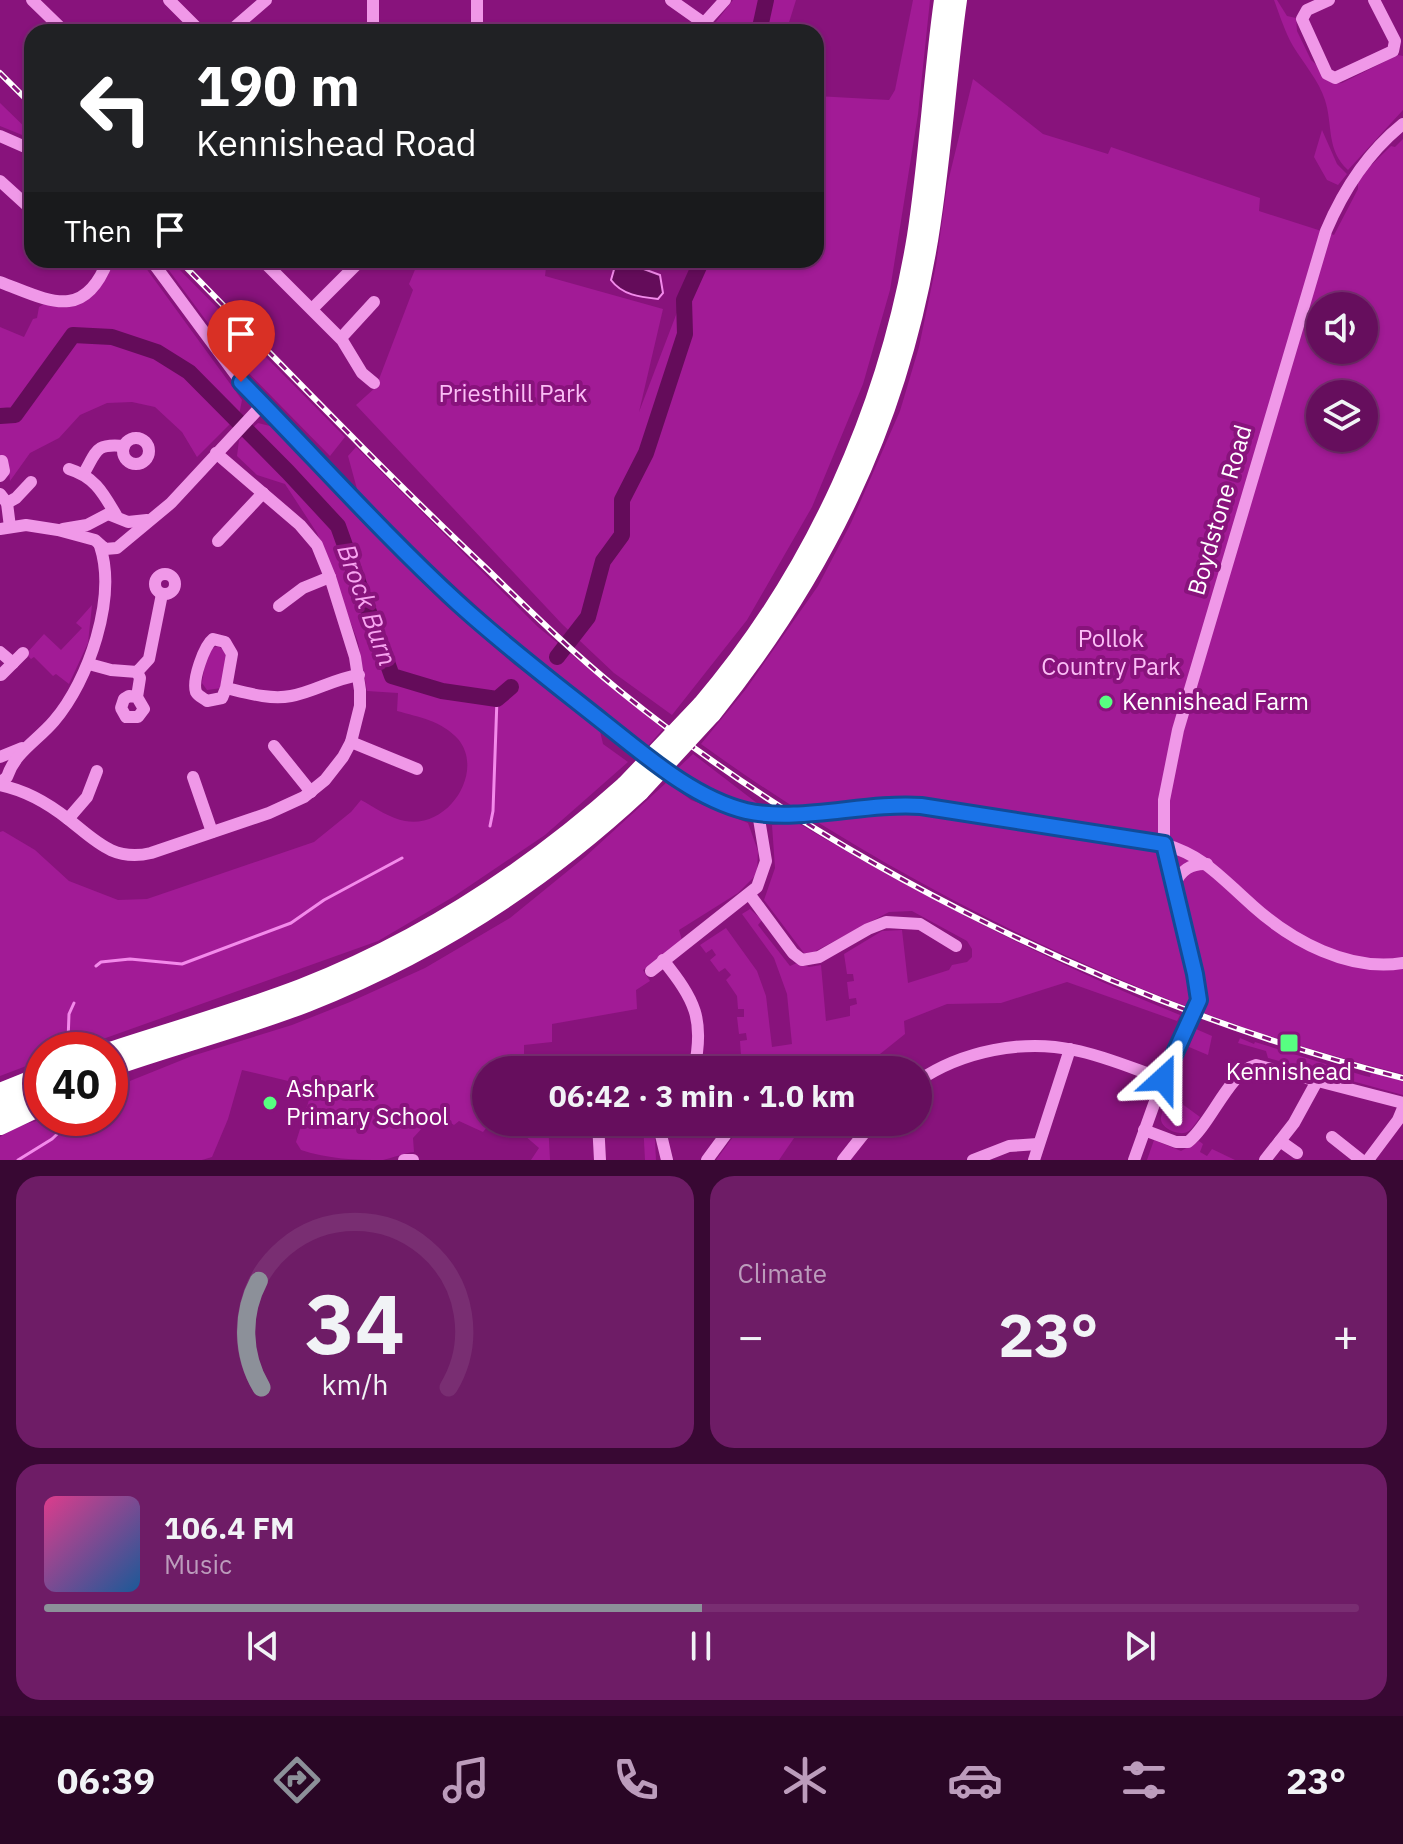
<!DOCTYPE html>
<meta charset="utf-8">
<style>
body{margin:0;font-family:"IBM Plex Sans",sans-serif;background:#6e1c66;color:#f1f3f6;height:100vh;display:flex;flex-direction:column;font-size:30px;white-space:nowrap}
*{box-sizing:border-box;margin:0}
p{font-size:26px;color:#bc9cbc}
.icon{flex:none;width:44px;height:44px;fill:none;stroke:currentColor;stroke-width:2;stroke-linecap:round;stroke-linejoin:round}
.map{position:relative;height:1160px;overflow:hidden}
.drawer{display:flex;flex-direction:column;gap:16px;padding:16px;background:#380833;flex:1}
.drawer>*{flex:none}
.hud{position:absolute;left:24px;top:24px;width:800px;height:244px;border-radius:24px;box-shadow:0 2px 6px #0004,0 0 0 2px #792e72;background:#202124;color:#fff;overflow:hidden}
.controls{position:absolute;left:1306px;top:292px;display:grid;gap:16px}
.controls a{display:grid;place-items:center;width:72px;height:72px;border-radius:50%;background:#660e5d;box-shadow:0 2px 6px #0004,0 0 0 2px #792e72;font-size:40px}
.speed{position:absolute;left:24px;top:1032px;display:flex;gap:16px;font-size:40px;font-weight:700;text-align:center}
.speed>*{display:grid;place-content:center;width:104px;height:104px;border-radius:50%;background:#660e5d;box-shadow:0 2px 6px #0004,0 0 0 2px #792e72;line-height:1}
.speed .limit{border:12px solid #d22;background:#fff;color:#111}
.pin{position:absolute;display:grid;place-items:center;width:68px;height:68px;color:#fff;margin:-82px -34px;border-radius:50% 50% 50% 0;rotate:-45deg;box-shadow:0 0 8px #0007}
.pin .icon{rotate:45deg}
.me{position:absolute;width:88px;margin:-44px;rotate:24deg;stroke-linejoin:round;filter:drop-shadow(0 0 6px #0008)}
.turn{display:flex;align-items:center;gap:28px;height:168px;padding:0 40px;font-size:36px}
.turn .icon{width:104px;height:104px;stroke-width:2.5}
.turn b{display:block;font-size:56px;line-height:68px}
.then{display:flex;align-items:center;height:76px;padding:0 40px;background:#0003;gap:16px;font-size:30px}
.big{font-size:60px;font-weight:700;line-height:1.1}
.drawer .tile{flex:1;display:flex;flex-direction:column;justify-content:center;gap:12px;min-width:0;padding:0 28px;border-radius:24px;background:#6e1c66}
.drawer .dial{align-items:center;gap:0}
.dial svg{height:208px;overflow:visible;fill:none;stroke:#792e72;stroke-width:7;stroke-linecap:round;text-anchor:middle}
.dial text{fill:#f1f3f6;stroke:none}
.song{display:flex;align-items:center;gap:24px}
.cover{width:96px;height:96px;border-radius:12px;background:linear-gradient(135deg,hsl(330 70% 55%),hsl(210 70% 35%))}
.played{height:8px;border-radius:4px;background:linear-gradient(90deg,#8c9099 50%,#792e72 50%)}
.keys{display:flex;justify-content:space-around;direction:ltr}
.heat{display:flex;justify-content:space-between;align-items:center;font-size:44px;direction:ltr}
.drawer .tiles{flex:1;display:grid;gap:16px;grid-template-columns:1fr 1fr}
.tile:last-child{grid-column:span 2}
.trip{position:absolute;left:472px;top:1056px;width:460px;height:80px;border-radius:40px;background:#660e5d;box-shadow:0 2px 6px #0004,0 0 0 2px #792e72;font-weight:700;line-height:80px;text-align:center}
.dock{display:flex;height:128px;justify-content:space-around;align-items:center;background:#290625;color:#bc9cbc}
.dock .icon{width:56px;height:56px}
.dock .active{color:#8c9099}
.dock b{font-size:36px;color:#f1f3f6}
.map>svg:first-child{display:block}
.green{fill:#a21b96;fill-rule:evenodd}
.water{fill:#640c5a;stroke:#f38aeb;stroke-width:2}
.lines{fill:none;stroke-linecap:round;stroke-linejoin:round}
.stream{stroke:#f38aeb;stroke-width:3}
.river{stroke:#640c5a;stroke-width:16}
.minor{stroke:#f098e8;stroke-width:12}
.highway{stroke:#fff;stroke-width:18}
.rail-casing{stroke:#fff;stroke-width:6}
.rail{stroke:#88137c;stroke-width:3;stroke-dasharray:9;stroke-linecap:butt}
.minor-bridge{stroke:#f098e8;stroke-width:12}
.highway-bridge{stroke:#fff;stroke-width:18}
.route-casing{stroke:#114b97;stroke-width:20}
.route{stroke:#1a73e8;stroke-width:14}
.poi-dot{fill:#57ff81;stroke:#88137c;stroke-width:3}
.labels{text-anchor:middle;stroke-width:8;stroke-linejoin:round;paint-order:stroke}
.park-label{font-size:24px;fill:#fbbef6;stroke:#88137c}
.street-label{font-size:24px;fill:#fff;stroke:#88137c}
.poi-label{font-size:24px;fill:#fff;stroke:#88137c;text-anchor:start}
.water-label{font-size:26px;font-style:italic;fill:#f7a4f0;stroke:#88137c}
</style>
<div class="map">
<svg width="1403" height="1160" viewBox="0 0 1403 1160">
<rect width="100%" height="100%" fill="#88137c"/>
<g class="green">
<polygon points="733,0 796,0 786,32 708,32"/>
<polygon points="913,0 930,0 918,114 890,290 863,384 812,507 747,620 672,715 614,673 562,624 356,405 376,387 413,290 409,284 419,260 547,260 545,276 663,309 639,412 697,260 816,260 816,96 889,100 895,90"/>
<path d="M1274 0H1277L1287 16 1296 18 1297 31 1311 60C1324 69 1321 85 1342 83L1398 55 1403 56V110L1348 170C1326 150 1333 125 1325 100 1319 81 1304 64 1293 46 1285 32 1280 16 1274 0Z"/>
<path d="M973 79 1043 134 1108 154 1111 147 1260 198 1259 211 1334 235 1358 189V178L1391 146 1395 147 1403 139V1074C1160 1016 903 890 701 744L746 689 818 586 851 523 900 411 919 347 936 265 947 186ZM1320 306H1364V350H1320ZM1320 394H1364V438H1320Z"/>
<polygon points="0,103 32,134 32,139 0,126"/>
<polygon points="1322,130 1337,164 1347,174 1338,185 1327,180 1314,157"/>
<path d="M112 260H140L242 400 239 415 197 457 182 432 155 407 132 402 107 403 80 415 59 438 30 453 10 481 9 471 0 457V327L24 337 33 319 37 318 39 307 44 304C87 306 97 302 112 260Z"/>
<polygon points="171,261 345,437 330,456 233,357 168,269"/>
<path d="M258 423 274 427 442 602 515 665 599 727 603 744 628 762 545 835 453 897 378 941 72 1050H42V1060L0 1076V832L3 831 35 850 69 881 118 900 147 899 314 842 351 812 361 800C374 807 391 819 405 821 449 829 485 771 458 739 442 721 419 717 397 711L398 693 367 691 358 642 317 533 285 484 257 475 237 456 239 440Z"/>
<polygon points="356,447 538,627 663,729 648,746 505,634 503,630 360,500 348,456"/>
<polygon points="92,605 88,643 69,684 56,674 53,676 34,657 31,659 26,654 44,634 61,650 82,628 76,623"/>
<polygon points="218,646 227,652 222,688 207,690 202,683 207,650"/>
<path d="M693 754 762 807C729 800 705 788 677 769Z"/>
<path d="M667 782 691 800 748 823 758 851 757 874 738 893 679 930 682 940 643 970 650 981 636 990 637 1009 552 1024V1042L524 1045V1070H486V1122H491L483 1132 459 1121 454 1125 436 1113 413 1138 414 1152C403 1153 393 1158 383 1160 356 1160 327 1159 301 1150L296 1142 313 1087 242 1070 228 1119 212 1157 202 1160H0V1137C37 1113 68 1118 110 1118V1089L192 1056 292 1025 350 1002 425 968 510 918 585 857Z"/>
<path d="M798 823C921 896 1047 961 1180 1015L1177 1021 1067 982 1001 1003 947 1004 904 1021 905 1034 860 1070H793V1064L786 1058H780L772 1070H736L741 1055 740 1041 747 1040 746 1033 739 1034 737 1017H744V1009H738L737 996 726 980 731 975 725 968 719 972 710 960 716 955 712 949 706 953 700 945 726 928 757 971 766 996 772 1047 792 1044 787 994 774 958 742 914 750 909 762 920 758 925 790 966 797 963 809 967 821 965 826 1021 850 1016V1006L857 1004 856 998 849 999 847 982 854 981 853 974H847L844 954 882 931 902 930 908 983 949 970 952 965 967 962 972 957V949L967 941 912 911 889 912 812 953H804L764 900 775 868 772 825Z"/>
<polygon points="1196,1029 1212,1036 1208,1055 1189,1047"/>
<polygon points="1240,1038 1254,1044 1255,1042 1365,1076 1370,1077 1371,1072 1403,1081 1403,1095 1268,1058 1266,1051 1238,1043"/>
<path d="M1170 1095 1200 1117C1197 1121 1192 1130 1187 1132 1180 1136 1161 1129 1161 1119 1161 1112 1167 1101 1170 1095Z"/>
<polygon points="509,1122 548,1122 550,1160 531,1160 539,1148"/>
<polygon points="643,1122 654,1122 656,1160 645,1160"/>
<polygon points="744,1122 805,1122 779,1160 716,1160"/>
<polygon points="1154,1140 1181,1151 1199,1141 1203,1144 1200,1152 1207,1156 1212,1149 1235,1160 1147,1160"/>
</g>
<path class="water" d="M622 261 660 275 663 293 658 299C640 297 622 295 611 280L615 266Z"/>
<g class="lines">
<g class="stream">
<polyline points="490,826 493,811 497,699"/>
<polyline points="96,966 101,962 130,959 182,964 291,923 324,900 402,858"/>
<polyline points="68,1041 69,1014 74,1003"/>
<polyline points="18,1160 52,1139 74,1118"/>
</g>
<g class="river">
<polyline points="759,32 766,0"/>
<polyline points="0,416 15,415 73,335 112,337 157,352 189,372 288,472 338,526 392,676 442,691 497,699 511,687"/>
<polyline points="557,657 588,617 603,561 622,535 622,500 646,453 685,334 684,300 702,260"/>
</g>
<g class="minor">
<polyline points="32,0 65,32"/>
<polyline points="169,0 201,32"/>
<polyline points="373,0 373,32"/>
<polyline points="671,0 705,24"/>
<polyline points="1329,0 1307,10 1302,19 1327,74 1335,78 1393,51 1395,41 1374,0"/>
<polyline points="584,28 585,32"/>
<polyline points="229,32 266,0"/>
<polyline points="477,32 477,0"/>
<polyline points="696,32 725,0"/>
<polyline points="0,136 32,150"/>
<polyline points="0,181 32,210"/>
<polyline points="151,260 241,382 478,621 636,748 691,786 723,803 748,811 773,814"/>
<polyline points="262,260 342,340 362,373 374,383"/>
<polyline points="651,261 652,260"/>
<path d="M0 282C48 300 84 323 108 260"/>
<polyline points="312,309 361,260"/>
<polyline points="341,338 374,302"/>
<circle cx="136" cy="451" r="13"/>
<path d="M69 469C95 477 103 493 116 515"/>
<path d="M84 473C97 451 95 443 124 446"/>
<polyline points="0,476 4,471 2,461"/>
<polyline points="0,494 7,503 10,527"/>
<polyline points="7,503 16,498 31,482"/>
<polyline points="0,529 26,525 58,530 95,540 105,549 117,548 171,503 263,404"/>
<polyline points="63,529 87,525 108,514 128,522 147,520"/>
<polyline points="218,541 263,493"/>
<circle cx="165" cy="584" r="10"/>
<polyline points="279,606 303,588 330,577"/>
<polyline points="0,652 13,663"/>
<polyline points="89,664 111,670 137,672 149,659 162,594"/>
<polyline points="137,672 140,678 137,697 144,709 138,717 126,717 121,708 124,699 129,696 137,697"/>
<polyline points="1,675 23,653"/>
<path d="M226 688 232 654 225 642 213 639C204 646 192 680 196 692 198 696 203 698 207 701L222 698 226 688C247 693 270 700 291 696 314 692 333 679 359 675"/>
<polyline points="351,742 417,769"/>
<polyline points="274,746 311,792"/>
<polyline points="0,757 22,748"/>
<polyline points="193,777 212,832"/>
<path d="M0 783 7 777C15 752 37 741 54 721 89 680 117 598 100 546"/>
<path d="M0 785C24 790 48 803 68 819 95 840 113 862 151 853L269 813 304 797 325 780 343 757 351 742 360 706V690L355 657 330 577 317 545 300 525 216 453"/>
<path d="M857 808 921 806 1164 844C1206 857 1221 878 1253 906 1292 941 1349 972 1403 963"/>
<polyline points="68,819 87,797 97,771"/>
<path d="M1174 885C1181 870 1191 863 1207 864"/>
<polyline points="750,895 793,953 802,960 819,957 868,929 886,922 920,924 956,946"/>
<path d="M663 960C695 1000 705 1019 694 1070"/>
<polyline points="651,971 757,887 766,861 758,813"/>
<polyline points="570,1070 595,1070"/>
<polyline points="783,1070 788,1064"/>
<path d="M918 1081C962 1051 1023 1039 1074 1050 1105 1056 1134 1069 1163 1079"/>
<polyline points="598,1122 600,1160"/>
<polyline points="663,1122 661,1135 667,1160"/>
<path d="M1144 1130 1176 1142H1188C1211 1124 1229 1072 1256 1065L1403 1103"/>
<polyline points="1332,1137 1361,1160"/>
<polyline points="1280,1141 1297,1153"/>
<polyline points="404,1160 413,1160"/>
<polyline points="707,1160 735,1122"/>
<polyline points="843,1160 873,1122"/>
<polyline points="973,1160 1009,1146 1038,1144"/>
<polyline points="1034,1160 1070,1049"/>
<path d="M1134 1160 1163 1079 1199 1000 1195 974 1164 844V800L1178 730 1326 231C1343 191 1368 152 1403 124"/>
<polyline points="1265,1160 1294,1123 1317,1081"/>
<polyline points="1368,1160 1398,1120 1403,1108"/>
</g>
<g class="highway">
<path d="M701 705C814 573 888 407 916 236 928 158 932 78 943 0"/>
<path d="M712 714C823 576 896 428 927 252 942 169 946 84 958 0"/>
<path d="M110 1051C174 1030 238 1012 301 988 421 941 529 871 625 785"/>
<path d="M110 1068C175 1045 243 1028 307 1003 432 954 542 883 640 792"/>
<polyline points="0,1092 42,1075"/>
<polyline points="0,1110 42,1093"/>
<polyline points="0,1126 42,1106"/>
</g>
<defs>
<g id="rail">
<polyline points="0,73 32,105"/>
<path d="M179 260C281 364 381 469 487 569 530 611 573 653 620 691 838 868 1131 1010 1403 1078"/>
</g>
</defs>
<use href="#rail" class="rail-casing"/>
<use href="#rail" class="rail"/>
<polyline class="minor-bridge" points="773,814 857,808"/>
<g class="highway-bridge">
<polyline points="625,785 701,705"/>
<polyline points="640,792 712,714"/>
</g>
</g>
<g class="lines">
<defs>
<path id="route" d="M241 382C313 455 382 533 458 603 504 645 554 683 603 722 645 755 693 798 746 811 799 823 865 802 921 806L1164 844 1195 974 1199 1000 1163 1079"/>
</defs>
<use href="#route" class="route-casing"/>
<use href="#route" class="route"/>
</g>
<g class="poi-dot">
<circle cx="1106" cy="702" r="8"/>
<rect x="1279" y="1033" width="20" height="20" rx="4"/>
<circle cx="270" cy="1103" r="8"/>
</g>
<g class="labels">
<g class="park-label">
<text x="513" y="402">Priesthill Park</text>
<text x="1111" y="647">Pollok<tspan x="1111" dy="28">Country Park</tspan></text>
</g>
<g class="street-label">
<text transform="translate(1220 510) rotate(-74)" y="8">Boydstone Road</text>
</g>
<g class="poi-label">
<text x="1122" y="710">Kennishead Farm</text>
<text x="1289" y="1080" text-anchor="middle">Kennishead</text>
<text x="286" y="1097">Ashpark<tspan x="286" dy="28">Primary School</tspan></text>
</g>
<g class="water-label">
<text transform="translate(367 605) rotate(70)" y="9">Brock Burn</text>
</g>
</g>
</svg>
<div class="controls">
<a><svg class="icon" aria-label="sound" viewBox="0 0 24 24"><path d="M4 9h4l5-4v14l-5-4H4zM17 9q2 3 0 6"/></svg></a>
<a><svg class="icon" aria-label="layers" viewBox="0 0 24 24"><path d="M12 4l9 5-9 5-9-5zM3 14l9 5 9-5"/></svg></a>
</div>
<div class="speed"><div class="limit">40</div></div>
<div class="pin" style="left:241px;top:382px;background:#d93025"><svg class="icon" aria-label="arrive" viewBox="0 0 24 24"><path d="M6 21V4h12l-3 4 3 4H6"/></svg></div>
<svg class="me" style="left:1163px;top:1079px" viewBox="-20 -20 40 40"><path d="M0-17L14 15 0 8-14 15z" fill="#1a73e8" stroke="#fff" stroke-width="4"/></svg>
<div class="trip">06:42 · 3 min · 1.0 km</div>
<div class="hud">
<div class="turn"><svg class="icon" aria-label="left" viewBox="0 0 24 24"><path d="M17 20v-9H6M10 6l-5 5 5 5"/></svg><div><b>190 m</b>Kennishead Road</div></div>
<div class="then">Then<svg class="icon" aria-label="arrive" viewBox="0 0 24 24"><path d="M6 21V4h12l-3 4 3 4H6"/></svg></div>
</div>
</div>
<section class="drawer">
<div class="tiles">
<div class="tile dial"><svg viewBox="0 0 100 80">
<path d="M14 69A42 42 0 1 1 86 69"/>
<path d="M14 69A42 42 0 0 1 13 28" stroke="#8c9099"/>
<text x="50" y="56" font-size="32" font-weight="700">34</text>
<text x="50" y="72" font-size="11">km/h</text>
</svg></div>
<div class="tile"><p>Climate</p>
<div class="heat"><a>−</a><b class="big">23°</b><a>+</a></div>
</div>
<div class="tile">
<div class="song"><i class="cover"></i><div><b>106.4 FM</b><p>Music</p></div></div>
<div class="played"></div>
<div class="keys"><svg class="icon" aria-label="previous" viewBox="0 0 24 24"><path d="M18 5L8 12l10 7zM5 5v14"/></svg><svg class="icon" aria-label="pause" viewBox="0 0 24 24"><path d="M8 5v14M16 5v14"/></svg><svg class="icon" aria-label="next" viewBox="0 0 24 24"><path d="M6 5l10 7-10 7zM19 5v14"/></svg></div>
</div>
</div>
</section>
<nav class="dock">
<b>06:39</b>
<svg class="icon active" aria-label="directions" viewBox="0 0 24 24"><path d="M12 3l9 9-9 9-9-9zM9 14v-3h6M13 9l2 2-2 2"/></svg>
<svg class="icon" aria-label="music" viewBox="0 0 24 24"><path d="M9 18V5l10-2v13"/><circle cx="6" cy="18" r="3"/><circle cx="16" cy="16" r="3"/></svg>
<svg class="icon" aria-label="phone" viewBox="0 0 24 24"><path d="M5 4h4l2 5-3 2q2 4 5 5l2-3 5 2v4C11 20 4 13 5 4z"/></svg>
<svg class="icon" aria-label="climate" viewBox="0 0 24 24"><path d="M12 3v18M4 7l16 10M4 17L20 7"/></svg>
<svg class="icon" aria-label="car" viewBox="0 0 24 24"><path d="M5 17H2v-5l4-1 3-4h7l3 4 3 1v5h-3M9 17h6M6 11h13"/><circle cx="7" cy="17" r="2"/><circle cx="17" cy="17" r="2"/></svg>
<svg class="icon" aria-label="filters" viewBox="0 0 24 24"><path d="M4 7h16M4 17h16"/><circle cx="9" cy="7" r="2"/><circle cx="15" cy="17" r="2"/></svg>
<b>23°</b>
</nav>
